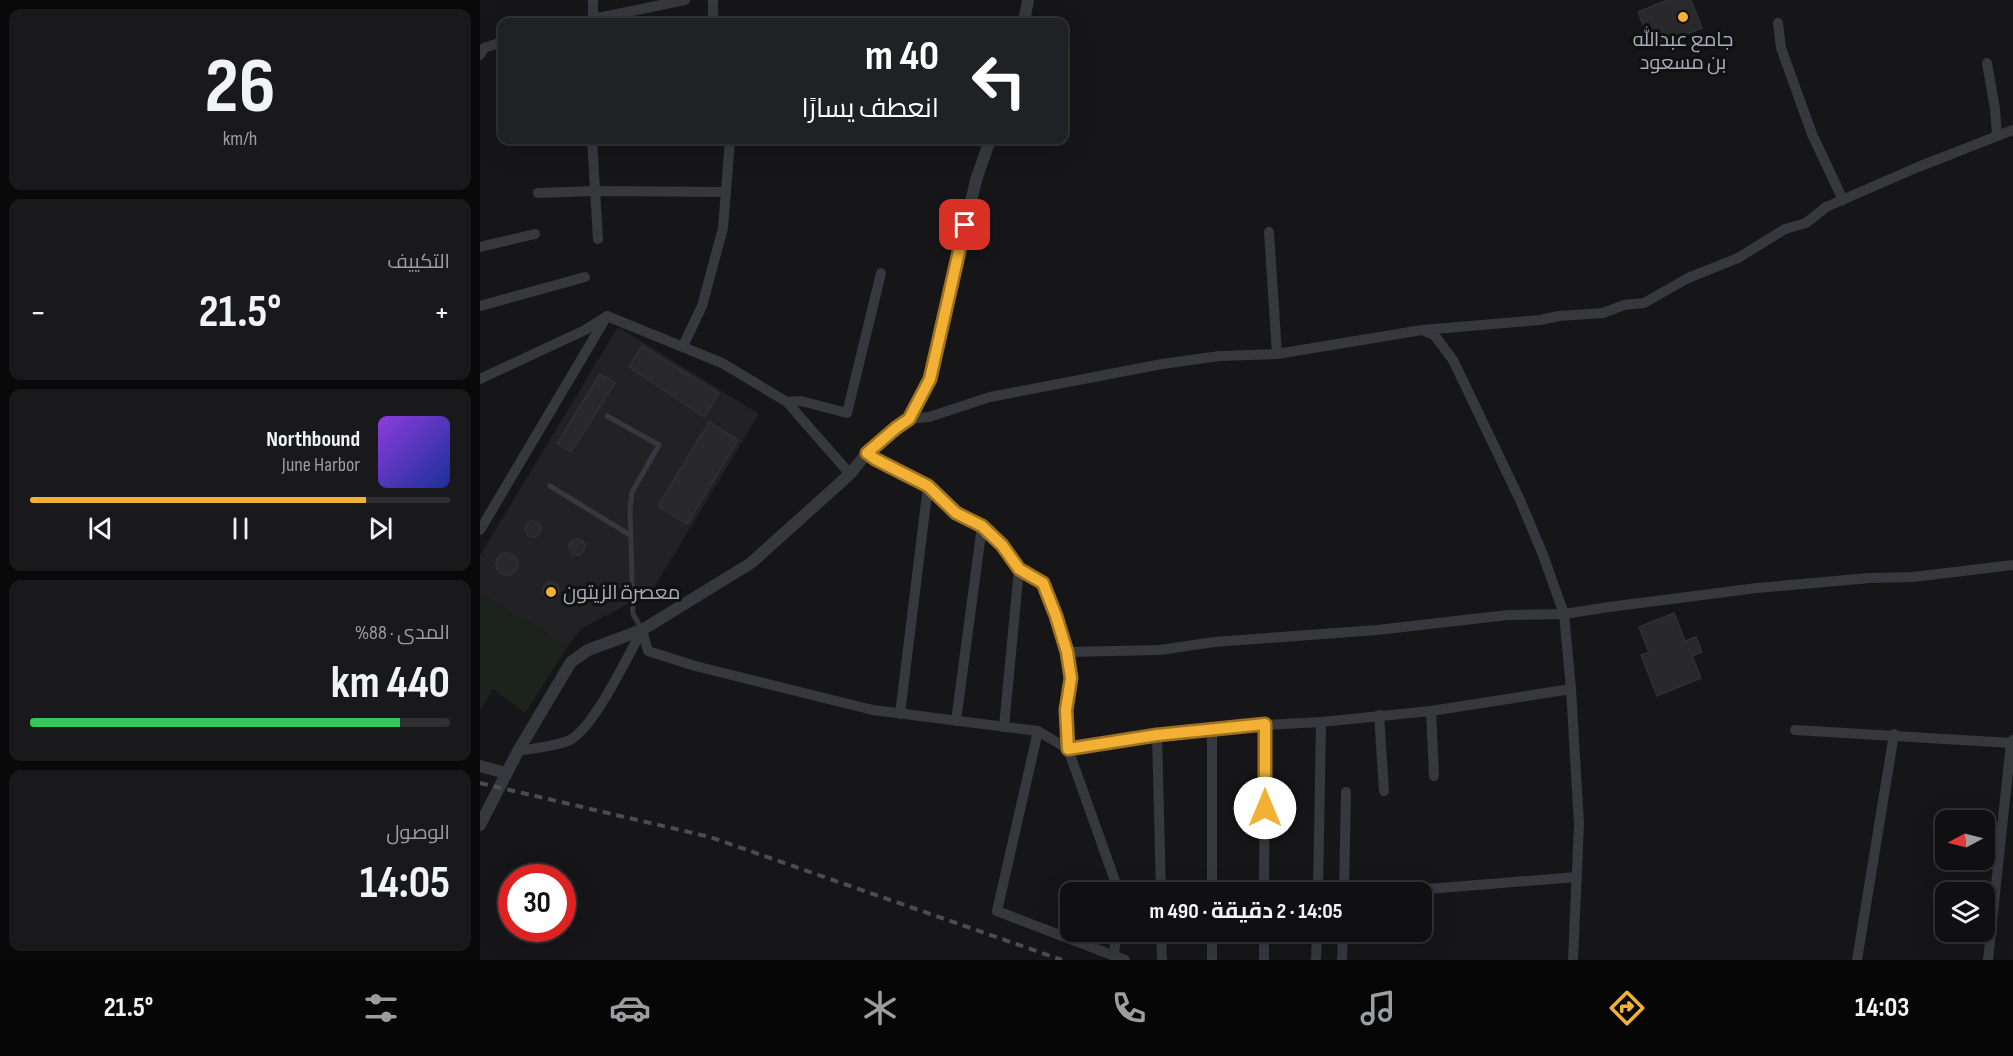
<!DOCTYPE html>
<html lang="ar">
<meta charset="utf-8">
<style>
body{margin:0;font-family:"Sofia Sans Condensed",Cairo,sans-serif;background:#19191b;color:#f1f3f6;direction:rtl;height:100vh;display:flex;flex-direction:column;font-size:22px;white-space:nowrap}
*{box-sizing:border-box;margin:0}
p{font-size:20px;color:#9c9d9f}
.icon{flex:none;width:33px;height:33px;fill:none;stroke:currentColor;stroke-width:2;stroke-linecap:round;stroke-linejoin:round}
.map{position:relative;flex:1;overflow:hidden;direction:ltr}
.panel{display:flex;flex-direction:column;gap:9px;padding:9px;background:#09090a;width:480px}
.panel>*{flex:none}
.top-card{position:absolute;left:18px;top:18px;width:570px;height:126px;border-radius:12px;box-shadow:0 6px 24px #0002,0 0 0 2px #303032;direction:rtl;background:#202124;color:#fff;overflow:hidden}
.needle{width:39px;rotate:263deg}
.buttons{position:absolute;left:1455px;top:810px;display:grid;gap:12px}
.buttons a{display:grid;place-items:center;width:60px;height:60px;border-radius:12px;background:#101012;box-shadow:0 6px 24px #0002,0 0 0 2px #303032;font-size:30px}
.speed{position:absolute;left:18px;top:864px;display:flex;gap:12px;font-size:30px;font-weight:700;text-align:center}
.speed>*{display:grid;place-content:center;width:78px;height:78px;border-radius:50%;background:#101012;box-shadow:0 6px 24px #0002,0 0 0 2px #303032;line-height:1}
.speed .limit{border:9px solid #d22;background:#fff;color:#111}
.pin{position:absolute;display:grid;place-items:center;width:51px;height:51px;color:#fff;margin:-26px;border-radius:12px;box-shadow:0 3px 9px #0006}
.me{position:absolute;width:66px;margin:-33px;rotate:0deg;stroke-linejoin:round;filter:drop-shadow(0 0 4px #0008)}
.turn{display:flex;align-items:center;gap:21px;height:126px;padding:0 30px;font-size:27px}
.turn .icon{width:78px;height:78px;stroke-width:2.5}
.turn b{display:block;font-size:42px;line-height:51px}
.big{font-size:45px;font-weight:700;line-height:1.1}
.panel .widget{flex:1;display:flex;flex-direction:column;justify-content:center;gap:9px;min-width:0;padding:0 21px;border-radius:12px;background:#19191b}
.panel .dial{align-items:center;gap:0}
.dial b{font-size:78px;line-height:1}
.song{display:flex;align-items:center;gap:18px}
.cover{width:72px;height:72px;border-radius:9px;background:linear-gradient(135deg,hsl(270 70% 55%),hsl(230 70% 35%))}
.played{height:6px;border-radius:3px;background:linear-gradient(90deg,#f2b134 80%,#303032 80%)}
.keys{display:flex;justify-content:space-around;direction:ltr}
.heat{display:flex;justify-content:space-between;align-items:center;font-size:33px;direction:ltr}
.charge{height:9px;border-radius:4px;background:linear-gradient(90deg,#34c759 88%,#303032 0)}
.trip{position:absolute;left:580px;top:882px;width:372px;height:60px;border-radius:12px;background:#101012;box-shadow:0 6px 24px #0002,0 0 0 2px #303032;font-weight:700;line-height:60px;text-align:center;direction:rtl}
.dock{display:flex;height:96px;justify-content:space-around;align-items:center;background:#060607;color:#9c9d9f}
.dock .icon{width:42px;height:42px}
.dock .active{color:#f2b134}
.dock b{font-size:27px;color:#f1f3f6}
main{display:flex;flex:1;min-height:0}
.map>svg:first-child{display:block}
.built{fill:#222225}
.green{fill:#1c231d}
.building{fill:#29292c;stroke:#303034;stroke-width:1.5}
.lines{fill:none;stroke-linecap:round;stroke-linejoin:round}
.service{stroke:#37383d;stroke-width:5}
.minor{stroke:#37383d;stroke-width:10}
.tertiary{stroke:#37383d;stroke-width:12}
.rail{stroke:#4a4c52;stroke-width:4;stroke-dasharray:8 6;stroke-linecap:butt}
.route-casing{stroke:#9d7322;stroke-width:15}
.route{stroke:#f2b134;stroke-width:10}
.poi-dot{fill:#f2b134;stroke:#111113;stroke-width:2}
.labels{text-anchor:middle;stroke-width:6;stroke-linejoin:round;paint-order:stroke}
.poi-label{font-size:20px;fill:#a8adb8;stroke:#111113}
</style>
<main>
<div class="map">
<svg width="1533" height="960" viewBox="0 0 1533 960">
<rect width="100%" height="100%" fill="#161618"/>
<polygon class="built" points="138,327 279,414 172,591 101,629 88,646 0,594 0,555"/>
<polygon class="green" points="0,594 88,646 45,713 13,689 0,710"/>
<g class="building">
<polygon points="1187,0 1211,0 1222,28 1172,48 1158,12"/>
<polygon points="162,346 239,393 224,417 149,367"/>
<polygon points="120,374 135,383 91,452 77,443"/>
<polygon points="229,422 258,440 207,524 178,506"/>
<circle cx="53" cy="529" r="8"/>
<circle cx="97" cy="547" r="8"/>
<circle cx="27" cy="564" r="11"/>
<circle cx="71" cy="590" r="8"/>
<polygon points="1194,613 1205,641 1216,637 1222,652 1212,656 1221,678 1177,696 1161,655 1169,652 1159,627"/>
</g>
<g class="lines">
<g class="service">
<polyline points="127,416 179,445 152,492 150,508 153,614 162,629"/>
<polyline points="70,486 150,535"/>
</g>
<g class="minor">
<polyline points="233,0 233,22"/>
<polyline points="106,22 113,19 205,0"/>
<polyline points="113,22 113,0"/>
<polyline points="1298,23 1301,48 1332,134 1363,200"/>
<polyline points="0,55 4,48 22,42"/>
<polyline points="1507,63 1515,109 1517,136"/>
<polyline points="112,140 118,239"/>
<polyline points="58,193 115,191 246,192"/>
<polyline points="789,232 797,354"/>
<polyline points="0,247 55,234"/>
<polyline points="0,306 105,277"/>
<polyline points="127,316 242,363 307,402 370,474"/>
<polyline points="945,331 955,336 973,360 1040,500 1063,555 1084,614 1091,689 1099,824 1093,960"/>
<polyline points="203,346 222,306 243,228 250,140"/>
<polyline points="0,379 105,330 124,318"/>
<polyline points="307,402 321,401 367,413 401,273"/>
<polyline points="429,419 449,417 510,397 682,364 740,356 797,354 942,330 1060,320 1079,316 1123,313 1144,305 1164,303 1208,278 1258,258 1305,229 1326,223 1346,207 1438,167 1533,130"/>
<polyline points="387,453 395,459 448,486 476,513 502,526 522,545 539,569 563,583 576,616 587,652 591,678 586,710 588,749 639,892"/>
<polyline points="0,530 127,316"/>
<polyline points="162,630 168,651 215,666 393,710 558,731 588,749 677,735 732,728 841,722 951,711 1091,689"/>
<polyline points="587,652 680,650 734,642 897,630 1028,615 1084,614 1129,607 1277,588 1390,578 1433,577 1533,565"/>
<polyline points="951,711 954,776"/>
<polyline points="420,714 448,486"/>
<polyline points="899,715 904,791"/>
<polyline points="476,721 502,526"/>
<polyline points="524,727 539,569"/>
<polyline points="1315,730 1531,743 1533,740"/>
<polyline points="558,731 517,911 645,960"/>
<polyline points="677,735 681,892"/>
<path d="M38 751C54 748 72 747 88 741 112 732 149 654 162 630"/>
<polyline points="923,891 1097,877"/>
<polyline points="732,892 732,728"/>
<polyline points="784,892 785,724"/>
<polyline points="838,892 841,722"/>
<polyline points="864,892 866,792"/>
<polyline points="681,932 682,960"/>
<polyline points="634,957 636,932"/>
<polyline points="732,960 732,932"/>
<polyline points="784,960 784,932"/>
<polyline points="836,960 837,932"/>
<polyline points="862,960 863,932"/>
<polyline points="1377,960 1414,734"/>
<polyline points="1508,960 1531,743"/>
</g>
<g class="tertiary">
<polyline points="544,22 548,0"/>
<polyline points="0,766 26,773"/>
<polyline points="0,825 38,751 91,662 108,650 162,630 271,563 370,474 387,453 416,428 429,419 450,379 496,180 510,140"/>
</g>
<polyline class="rail" points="0,783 230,837 582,960"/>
</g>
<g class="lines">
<defs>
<polyline id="route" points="485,225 450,379 429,419 416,428 387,453 395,459 448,486 476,513 502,526 522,545 539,569 563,583 576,616 587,652 591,678 586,710 588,749 677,735 785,724 785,808"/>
</defs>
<use href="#route" class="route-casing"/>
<use href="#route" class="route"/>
</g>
<g class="poi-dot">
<circle cx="1203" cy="17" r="6"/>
<circle cx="71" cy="592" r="6"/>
</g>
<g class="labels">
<g class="poi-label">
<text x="1203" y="46">جامع عبدالله<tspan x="1203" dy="23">بن مسعود</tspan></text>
<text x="83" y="599" text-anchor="start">معصرة الزيتون</text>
</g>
</g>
</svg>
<div class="buttons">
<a><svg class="needle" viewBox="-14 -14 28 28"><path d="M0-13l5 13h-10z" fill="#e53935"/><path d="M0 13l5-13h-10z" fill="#9c9d9f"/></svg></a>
<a><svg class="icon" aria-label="layers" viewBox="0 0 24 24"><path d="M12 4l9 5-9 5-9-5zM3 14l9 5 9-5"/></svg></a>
</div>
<div class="speed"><div class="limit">30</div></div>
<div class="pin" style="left:485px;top:225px;background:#d93025"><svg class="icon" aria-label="arrive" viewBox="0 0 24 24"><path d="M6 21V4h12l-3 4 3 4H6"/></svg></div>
<svg class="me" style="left:785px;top:808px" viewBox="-20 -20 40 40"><circle r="19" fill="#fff"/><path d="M0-13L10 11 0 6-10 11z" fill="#f2b134"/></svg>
<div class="trip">14:05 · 2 دقيقة · 490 m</div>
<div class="top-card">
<div class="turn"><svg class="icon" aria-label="left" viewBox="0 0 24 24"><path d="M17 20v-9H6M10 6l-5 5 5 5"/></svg><div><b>40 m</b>انعطف يسارًا</div></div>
</div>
</div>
<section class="panel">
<div class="widget dial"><b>26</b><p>km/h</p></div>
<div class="widget"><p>التكييف</p>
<div class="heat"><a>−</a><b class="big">21.5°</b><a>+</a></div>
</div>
<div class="widget">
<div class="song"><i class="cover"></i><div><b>Northbound</b><p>June Harbor</p></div></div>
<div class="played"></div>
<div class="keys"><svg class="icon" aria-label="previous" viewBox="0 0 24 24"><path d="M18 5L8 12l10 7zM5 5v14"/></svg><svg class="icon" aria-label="pause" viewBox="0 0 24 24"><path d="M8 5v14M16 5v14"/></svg><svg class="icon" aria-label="next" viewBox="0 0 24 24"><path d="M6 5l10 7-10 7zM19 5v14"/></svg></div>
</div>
<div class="widget"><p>المدى · 88%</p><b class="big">440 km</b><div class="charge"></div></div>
<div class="widget"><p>الوصول</p><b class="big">14:05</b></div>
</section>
</main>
<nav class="dock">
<b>14:03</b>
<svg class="icon active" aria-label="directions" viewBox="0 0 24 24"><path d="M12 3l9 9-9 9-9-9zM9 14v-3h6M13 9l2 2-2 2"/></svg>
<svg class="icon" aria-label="music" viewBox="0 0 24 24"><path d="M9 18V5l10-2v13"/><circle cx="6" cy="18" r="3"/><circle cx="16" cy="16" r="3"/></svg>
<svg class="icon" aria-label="phone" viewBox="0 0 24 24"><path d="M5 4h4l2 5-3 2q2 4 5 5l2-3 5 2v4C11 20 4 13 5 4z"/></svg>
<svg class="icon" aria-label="climate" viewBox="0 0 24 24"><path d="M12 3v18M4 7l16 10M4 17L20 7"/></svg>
<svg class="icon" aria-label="car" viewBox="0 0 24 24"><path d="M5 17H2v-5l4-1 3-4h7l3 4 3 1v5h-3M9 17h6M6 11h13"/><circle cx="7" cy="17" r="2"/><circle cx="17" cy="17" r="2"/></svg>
<svg class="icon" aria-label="filters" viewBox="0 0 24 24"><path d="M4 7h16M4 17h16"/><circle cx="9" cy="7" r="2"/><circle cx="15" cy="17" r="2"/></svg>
<b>21.5°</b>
</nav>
